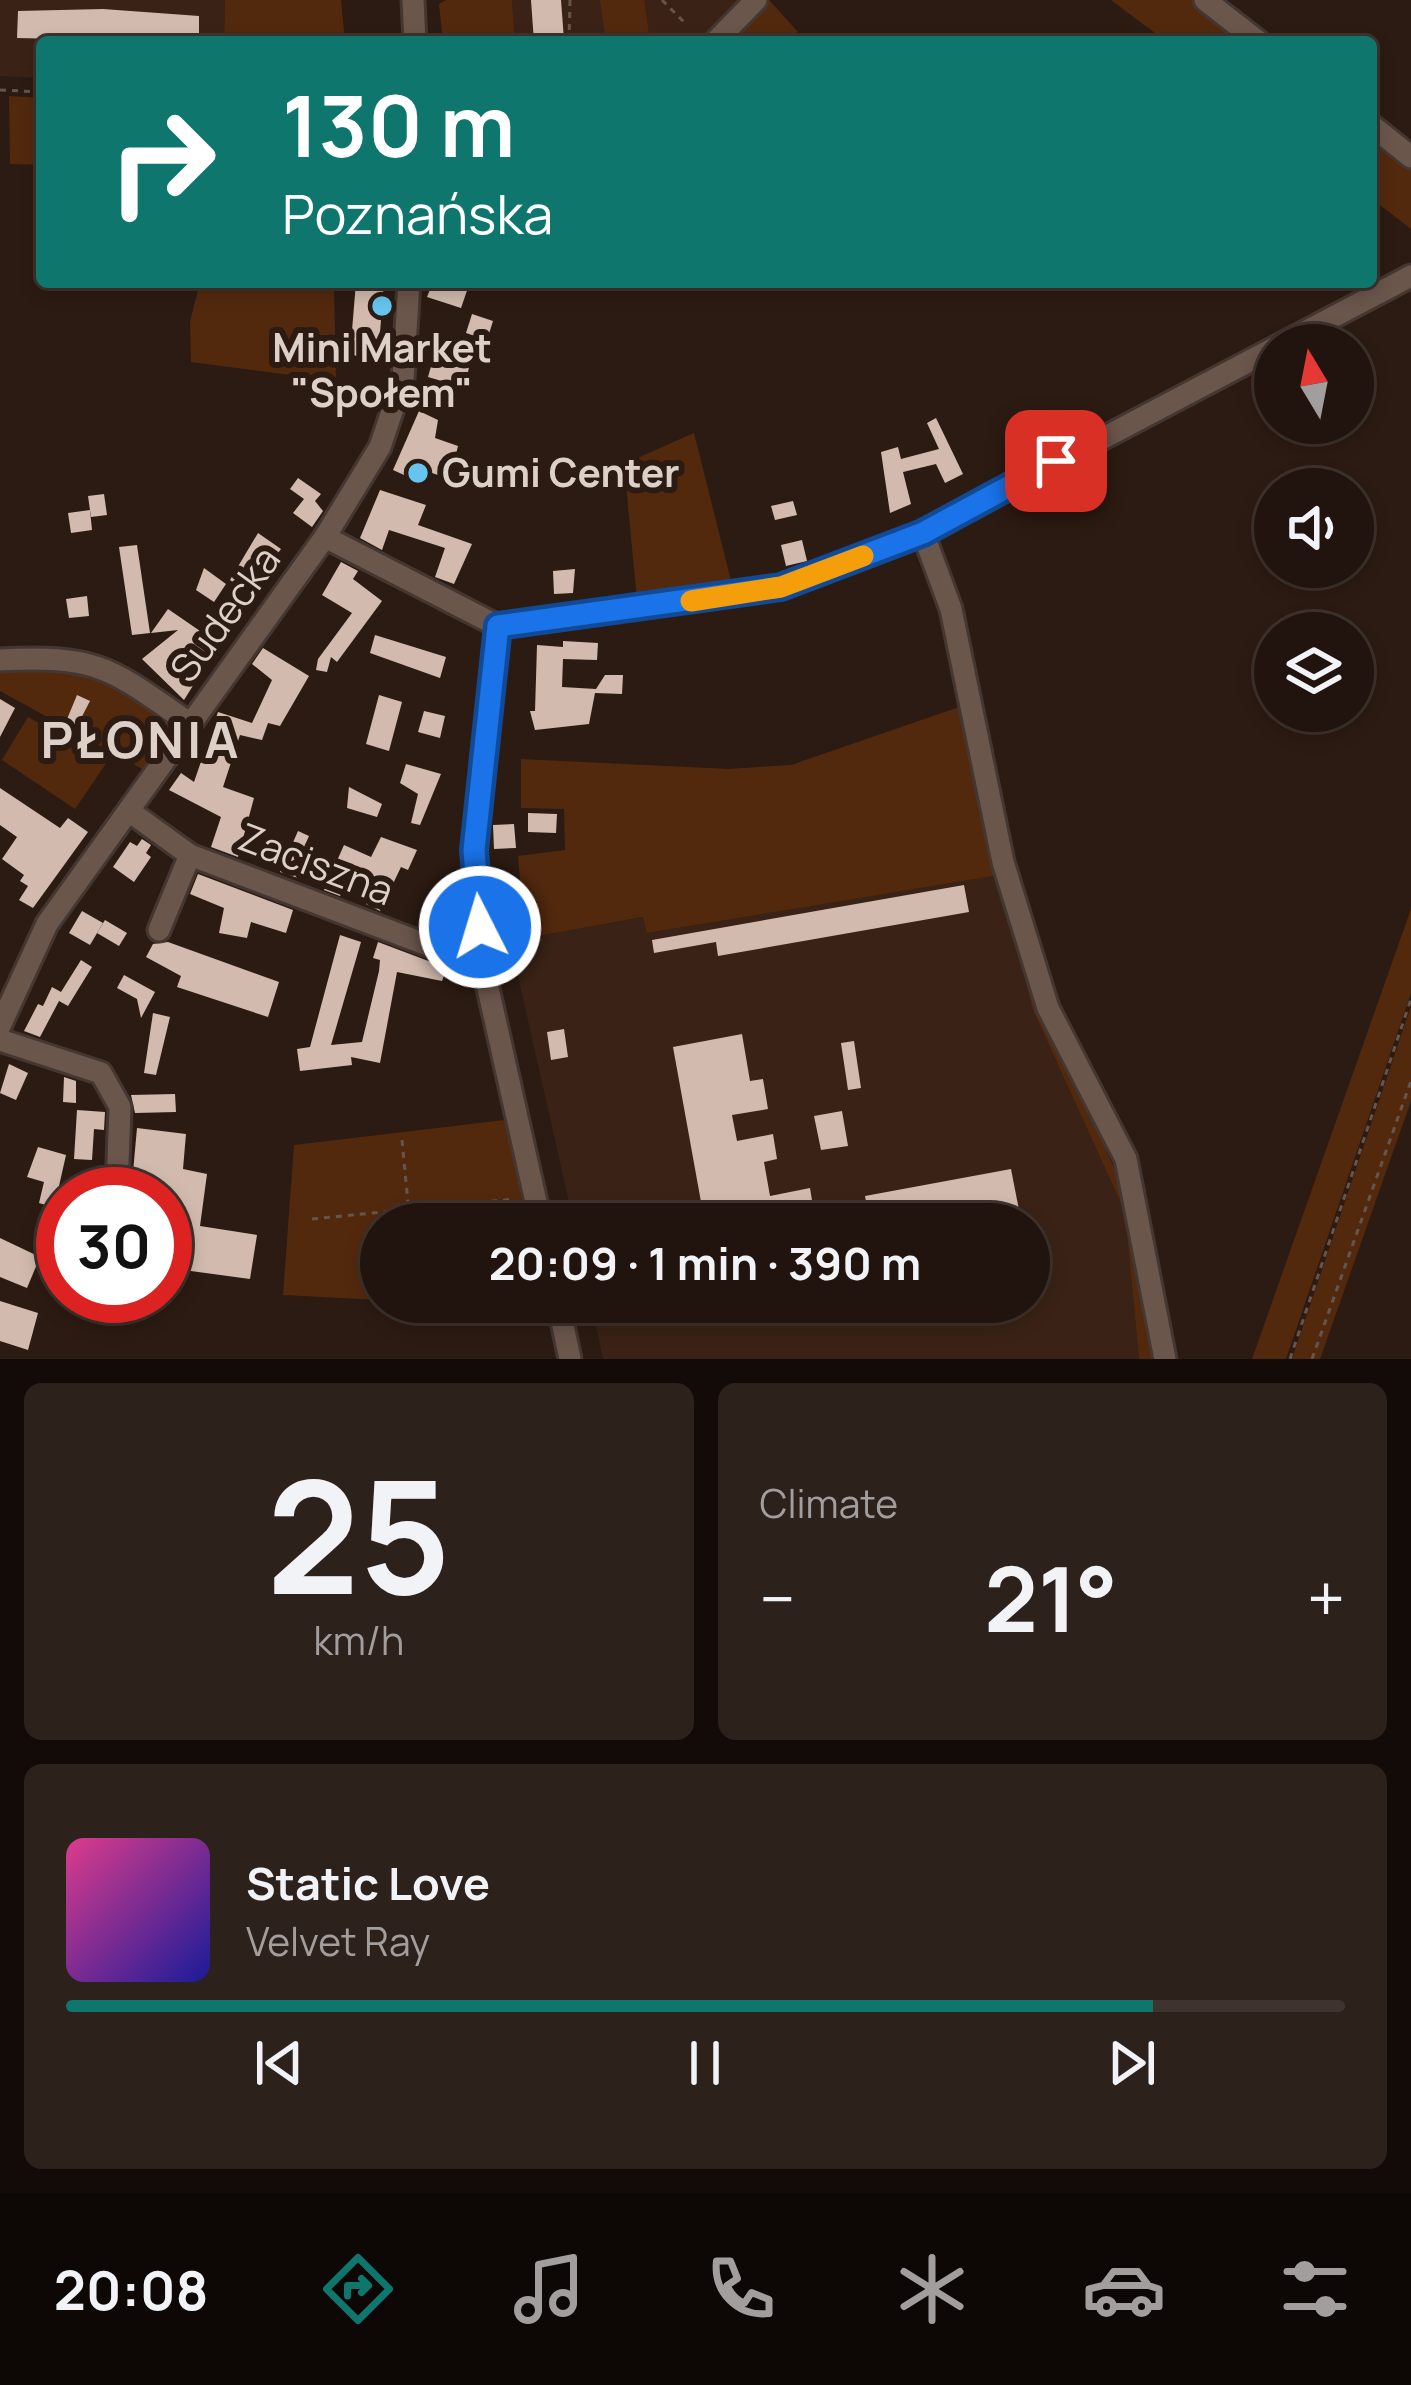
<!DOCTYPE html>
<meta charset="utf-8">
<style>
body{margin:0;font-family:Manrope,sans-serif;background:#2d211c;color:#f1f3f6;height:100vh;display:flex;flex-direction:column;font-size:45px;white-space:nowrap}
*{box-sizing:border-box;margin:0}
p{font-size:39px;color:#a29e9e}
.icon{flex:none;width:66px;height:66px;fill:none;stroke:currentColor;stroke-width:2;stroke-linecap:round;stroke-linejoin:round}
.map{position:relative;height:1359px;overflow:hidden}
.side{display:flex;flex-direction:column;gap:24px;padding:24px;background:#120b08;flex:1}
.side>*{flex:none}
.guide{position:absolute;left:36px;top:36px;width:1341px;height:252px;border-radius:12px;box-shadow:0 6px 18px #0003,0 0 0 3px #3e332e;background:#0f766e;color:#fff;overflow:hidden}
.needle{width:78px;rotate:350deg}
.buttons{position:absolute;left:1254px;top:324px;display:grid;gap:24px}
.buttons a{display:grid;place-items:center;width:120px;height:120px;border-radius:50%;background:#21140e;box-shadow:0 6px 18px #0003,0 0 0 3px #3e332e;font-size:60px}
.speed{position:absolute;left:36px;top:1167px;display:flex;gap:24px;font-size:60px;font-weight:700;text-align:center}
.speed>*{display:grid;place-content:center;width:156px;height:156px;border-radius:50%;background:#21140e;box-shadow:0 6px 18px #0003,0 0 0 3px #3e332e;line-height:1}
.speed .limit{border:18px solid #d22;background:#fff;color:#111}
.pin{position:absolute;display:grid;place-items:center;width:102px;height:102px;color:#fff;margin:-51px;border-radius:24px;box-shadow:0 6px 18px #0006}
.me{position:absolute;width:132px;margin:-66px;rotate:355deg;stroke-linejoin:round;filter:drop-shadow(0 0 9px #0008)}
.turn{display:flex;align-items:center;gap:42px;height:252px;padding:0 48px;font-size:54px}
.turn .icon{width:156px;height:156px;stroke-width:2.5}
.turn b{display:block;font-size:84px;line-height:102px}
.big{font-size:90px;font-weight:700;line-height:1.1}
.side .card{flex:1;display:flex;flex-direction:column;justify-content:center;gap:18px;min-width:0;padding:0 42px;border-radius:18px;background:#2d211c}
.side .dial{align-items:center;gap:0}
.dial b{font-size:156px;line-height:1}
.song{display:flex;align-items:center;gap:36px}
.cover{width:144px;height:144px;border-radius:18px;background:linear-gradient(135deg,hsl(330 70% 55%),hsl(240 70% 35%))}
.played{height:12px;border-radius:6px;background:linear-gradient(90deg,#0f766e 85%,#3e332e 85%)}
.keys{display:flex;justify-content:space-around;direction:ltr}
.heat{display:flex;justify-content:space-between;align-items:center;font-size:66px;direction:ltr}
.side .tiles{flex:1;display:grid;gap:24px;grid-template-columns:1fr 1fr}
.card:last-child{grid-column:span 2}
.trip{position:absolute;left:360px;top:1203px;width:690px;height:120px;border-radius:60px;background:#21140e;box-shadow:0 6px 18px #0003,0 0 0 3px #3e332e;font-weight:700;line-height:120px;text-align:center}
.tabs{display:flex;height:192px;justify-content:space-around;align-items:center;background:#0d0806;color:#a29e9e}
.tabs .icon{width:84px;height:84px}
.tabs .selected{color:#0f766e}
.tabs b{font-size:54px;color:#f1f3f6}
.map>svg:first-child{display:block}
.built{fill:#3a2316}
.green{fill:#53290e}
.building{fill:#d2bbae}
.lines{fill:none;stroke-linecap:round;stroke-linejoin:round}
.minor-casing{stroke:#443631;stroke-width:27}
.path{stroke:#65564d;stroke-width:3;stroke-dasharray:6 6;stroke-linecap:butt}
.minor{stroke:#6b564c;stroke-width:21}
.route-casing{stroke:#114b97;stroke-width:30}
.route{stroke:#1a73e8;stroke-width:21}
.slow{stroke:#f59e0b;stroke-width:21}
.poi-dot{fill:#66c4ef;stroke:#2c1b12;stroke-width:4.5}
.labels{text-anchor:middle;stroke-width:12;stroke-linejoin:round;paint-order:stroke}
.poi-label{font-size:39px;font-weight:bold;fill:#dcd0c9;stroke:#2c1b12}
.street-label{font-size:39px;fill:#dcd0c9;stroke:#2c1b12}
.district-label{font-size:51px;font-weight:bold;letter-spacing:3px;fill:#dcd0c9;stroke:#2c1b12}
</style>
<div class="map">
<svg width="1411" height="1359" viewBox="0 0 1411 1359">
<rect width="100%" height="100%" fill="#2c1b12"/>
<g class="built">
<polygon points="0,0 225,0 224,42 42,42 42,78 0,76"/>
<polygon points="512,0 750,0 700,42 515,42"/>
<polygon points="998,874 1033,1010 1125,1212 1139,1359 603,1359 591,1302 1029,1302 1029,1224 574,1224 510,941 644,917 648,933"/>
</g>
<g class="green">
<polygon points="225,0 341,0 345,42 224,42"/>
<polygon points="446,0 512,0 515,42 443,42 439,4"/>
<polygon points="600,0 644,0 650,42 606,42"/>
<polygon points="769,0 798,32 775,42 727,42"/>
<polygon points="1111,0 1196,0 1253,42 1167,42"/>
<polygon points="9,96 42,98 42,165 10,164"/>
<polygon points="1371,132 1411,163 1411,229 1371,198"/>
<polygon points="200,282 334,287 336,381 191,362 190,322"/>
<polygon points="694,433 732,585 637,600 624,464"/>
<polygon points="67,667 107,679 172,725 142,769 0,691 0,673"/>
<polygon points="962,706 1045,1010 1133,1211 1160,1359 1139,1359 1125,1212 1033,1010 998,875 647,933 643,917 510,941 524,926 518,856 565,850 564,809 521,808 521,759 728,769 791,765"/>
<polygon points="28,717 107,762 75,809 2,760"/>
<polygon points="1411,909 1411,993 1286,1359 1252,1359"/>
<polygon points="1411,1006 1411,1101 1320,1359 1292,1359"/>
<polygon points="505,1120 527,1224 381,1224 381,1300 283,1295 294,1145"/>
</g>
<g class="building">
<polygon points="531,0 561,0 564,40 534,42"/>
<polygon points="103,9 199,16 199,42 17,38 18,11"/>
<polygon points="356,282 384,282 378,358 350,355"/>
<polygon points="433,282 470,282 461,308 427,297"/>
<polygon points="472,314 493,321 487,340 466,333"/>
<polygon points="434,356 469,367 465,388 428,377"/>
<polygon points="419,411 438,420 435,438 458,446 450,479 420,469 415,480 393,470"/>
<polygon points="936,418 963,474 945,483 936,464 903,472 911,504 890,513 881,452 898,447 901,459 939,449 927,423"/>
<polygon points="298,478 321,494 315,501 323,511 312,527 293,513 304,499 290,489"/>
<polygon points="380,490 426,505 418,525 472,544 454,584 435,577 445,548 389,530 382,550 360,538"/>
<polygon points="104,494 107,515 91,517 88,496"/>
<polygon points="793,501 797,515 775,520 771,506"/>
<polygon points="90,510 92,530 71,533 68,513"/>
<polygon points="258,533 281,549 248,593 230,580"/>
<polygon points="802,540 807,561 786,566 781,545"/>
<polygon points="137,545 150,633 132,635 119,547"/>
<polygon points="341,562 358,571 353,579 382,601 337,662 331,657 327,672 316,670 318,659 352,613 322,595"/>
<polygon points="204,568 226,584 214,602 196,590"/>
<polygon points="575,569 573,593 554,594 553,571"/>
<polygon points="87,596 89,616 69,618 66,599"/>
<polygon points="168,609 219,644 184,700 142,659 178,630 151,633"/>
<polygon points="375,635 446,657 440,678 370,653"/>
<polygon points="563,641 598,643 597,660 563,659 562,687 596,689 605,675 623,675 622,694 595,693 589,724 535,730 530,711 535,711 537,645 563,647"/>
<polygon points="263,648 309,676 280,726 268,723 262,740 240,735 223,787 254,798 238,857 211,847 221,817 169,790 181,773 194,782 218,712 252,723 272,680 252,664"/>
<polygon points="77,695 90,701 76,728 65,724"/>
<polygon points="379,695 402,702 389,751 366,744"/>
<polygon points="0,699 15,708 0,737"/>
<polygon points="424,711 445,716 440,738 418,732"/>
<polygon points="406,764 441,774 420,825 411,823 418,794 400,783"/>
<polygon points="349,787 382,804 377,817 347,808"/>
<polygon points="0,788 60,828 68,818 88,832 33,908 19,900 28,886 20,881 24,875 2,859 17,837 0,825"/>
<polygon points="528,813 557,814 556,833 528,832"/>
<polygon points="514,824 516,848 494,849 493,825"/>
<polygon points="298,831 309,836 301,854 308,863 301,879 280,872"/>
<polygon points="381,837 417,850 408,870 401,867 380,911 366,904 375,884 352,873 340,896 324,890 344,845 371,857"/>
<polygon points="142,839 151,845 146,853 151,857 134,882 113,867 130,842 137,846"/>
<polygon points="198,874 293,910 286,933 251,922 247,938 219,933 224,908 190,894"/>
<polygon points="964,885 969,912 718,956 716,942 654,953 652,940"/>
<polygon points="82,911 103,923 90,945 69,933"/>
<polygon points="105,920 127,933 119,946 97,933"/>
<polygon points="340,935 361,942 331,1045 362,1042 379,971 380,960 373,958 378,942 447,968 442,981 397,972 380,1063 351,1057 352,1065 300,1071 297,1049 310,1047"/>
<polygon points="168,942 279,982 268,1017 177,987 181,976 146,957 153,944"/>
<polygon points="81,960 92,967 68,1006 59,1001 40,1037 24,1031 38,1004 43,1006 52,987 61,992"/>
<polygon points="124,975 155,992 141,1018 137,999 117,988"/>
<polygon points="153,1013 170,1017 156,1075 144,1073"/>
<polygon points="564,1029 568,1057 551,1060 547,1032"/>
<polygon points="742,1034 750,1081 763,1079 768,1109 732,1115 737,1141 773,1134 777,1159 764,1162 770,1196 810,1188 815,1219 705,1224 673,1047"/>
<polygon points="854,1041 861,1088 848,1090 841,1043"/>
<polygon points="9,1064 28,1073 16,1100 0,1093"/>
<polygon points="64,1077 76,1081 76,1103 63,1102"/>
<polygon points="175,1094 176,1112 135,1113 131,1095"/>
<polygon points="77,1110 105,1112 104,1130 94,1129 92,1160 74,1159"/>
<polygon points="842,1111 848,1146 821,1150 814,1116"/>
<polygon points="137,1128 186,1134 183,1169 207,1174 200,1226 257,1235 250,1279 176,1269 182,1225 165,1222 165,1194 131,1194"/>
<polygon points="38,1147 66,1155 59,1186 63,1210 39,1203 44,1182 27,1177"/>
<polygon points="1011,1169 1019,1210 943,1224 870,1224 865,1196"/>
<polygon points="0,1238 40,1257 27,1288 0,1277"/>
<polygon points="0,1301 38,1313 28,1350 0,1341"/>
</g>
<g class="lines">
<defs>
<g id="minor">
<polyline points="413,0 415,42"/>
<polyline points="1205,0 1259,42"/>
<polyline points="715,42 756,0"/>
<polyline points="1371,125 1411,157"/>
<polyline points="923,533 951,609 1003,862 1048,1008 1126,1159 1165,1359"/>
<polyline points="325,537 498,626 781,587 923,533 1411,276"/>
<polyline points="498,626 474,850 483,966 541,1224"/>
<path d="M0 660C99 655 110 668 189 723"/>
<polyline points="129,811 190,855 483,966"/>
<polyline points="159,930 190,855"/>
<polyline points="0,1026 47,924 325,537 380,447 403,379 409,282"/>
<polyline points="0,1040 101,1073 120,1107 117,1190"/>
<polyline points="558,1302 570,1359"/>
</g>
</defs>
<use href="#minor" class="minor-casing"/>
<g class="path">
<polyline points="662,0 687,25"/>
<polyline points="569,42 570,0"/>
<polyline points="0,90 42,92"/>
<polyline points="402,1140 410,1224"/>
<polyline points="312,1219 515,1199"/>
<polyline points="1290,1359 1411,999"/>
<polyline points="1312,1359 1411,1081"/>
</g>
<use href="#minor" class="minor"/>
</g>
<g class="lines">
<defs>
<polyline id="route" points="480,927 474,850 498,626 781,587 923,533 1056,461"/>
</defs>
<use href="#route" class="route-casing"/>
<use href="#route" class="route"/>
<polyline class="slow" points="691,601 781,587 863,556"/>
</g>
<g class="poi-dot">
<circle cx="382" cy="306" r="12"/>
<circle cx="418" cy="473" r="12"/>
</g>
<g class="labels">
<g class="poi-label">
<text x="382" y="362">Mini Market<tspan x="382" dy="45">"Społem"</tspan></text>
<text x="442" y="487" text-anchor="start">Gumi Center</text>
</g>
<g class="street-label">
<text transform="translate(225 614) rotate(-54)" y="14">Sudecka</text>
<text transform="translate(316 864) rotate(21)" y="14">Zaciszna</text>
</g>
<g class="district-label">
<text x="141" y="758">PŁONIA</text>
</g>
</g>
</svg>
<div class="buttons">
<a><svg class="needle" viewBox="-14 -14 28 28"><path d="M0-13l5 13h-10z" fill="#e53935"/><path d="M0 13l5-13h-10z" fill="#a29e9e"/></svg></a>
<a><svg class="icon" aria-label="sound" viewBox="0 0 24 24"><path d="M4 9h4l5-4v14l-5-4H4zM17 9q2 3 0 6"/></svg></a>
<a><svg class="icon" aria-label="layers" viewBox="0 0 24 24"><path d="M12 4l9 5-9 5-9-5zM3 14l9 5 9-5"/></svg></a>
</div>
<div class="speed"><div class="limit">30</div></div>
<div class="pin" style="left:1056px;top:461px;background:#d93025"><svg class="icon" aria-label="arrive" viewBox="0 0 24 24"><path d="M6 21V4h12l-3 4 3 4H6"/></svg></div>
<svg class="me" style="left:480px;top:927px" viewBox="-20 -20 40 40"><circle r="17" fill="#1a73e8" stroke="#fff" stroke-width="3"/><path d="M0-11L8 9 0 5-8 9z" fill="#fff"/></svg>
<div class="trip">20:09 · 1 min · 390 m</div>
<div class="guide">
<div class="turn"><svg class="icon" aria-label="right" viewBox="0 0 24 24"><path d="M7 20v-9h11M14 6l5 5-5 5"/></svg><div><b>130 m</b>Poznańska</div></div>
</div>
</div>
<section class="side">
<div class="tiles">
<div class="card dial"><b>25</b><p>km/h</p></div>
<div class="card"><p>Climate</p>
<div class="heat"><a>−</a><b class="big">21°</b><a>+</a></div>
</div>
<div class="card">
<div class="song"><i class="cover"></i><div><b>Static Love</b><p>Velvet Ray</p></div></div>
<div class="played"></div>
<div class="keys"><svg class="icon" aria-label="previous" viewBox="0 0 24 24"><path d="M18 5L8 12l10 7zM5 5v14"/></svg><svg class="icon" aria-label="pause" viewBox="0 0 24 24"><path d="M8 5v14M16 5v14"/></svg><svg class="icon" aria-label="next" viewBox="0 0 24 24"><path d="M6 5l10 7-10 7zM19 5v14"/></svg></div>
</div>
</div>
</section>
<nav class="tabs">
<b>20:08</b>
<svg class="icon selected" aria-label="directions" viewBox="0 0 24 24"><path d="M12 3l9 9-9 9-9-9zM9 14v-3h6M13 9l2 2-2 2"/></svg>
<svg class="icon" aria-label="music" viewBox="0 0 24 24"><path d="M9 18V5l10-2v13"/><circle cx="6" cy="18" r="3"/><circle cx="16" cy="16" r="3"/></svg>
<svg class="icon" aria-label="phone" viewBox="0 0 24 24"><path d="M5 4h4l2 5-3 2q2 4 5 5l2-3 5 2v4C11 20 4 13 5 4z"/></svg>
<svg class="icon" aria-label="climate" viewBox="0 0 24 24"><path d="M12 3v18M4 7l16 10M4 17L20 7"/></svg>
<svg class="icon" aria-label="car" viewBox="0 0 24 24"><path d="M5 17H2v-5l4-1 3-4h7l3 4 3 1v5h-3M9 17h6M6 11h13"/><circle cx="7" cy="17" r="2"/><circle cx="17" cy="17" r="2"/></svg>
<svg class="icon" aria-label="filters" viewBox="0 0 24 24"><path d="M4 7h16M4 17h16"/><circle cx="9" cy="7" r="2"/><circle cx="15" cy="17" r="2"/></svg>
</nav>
